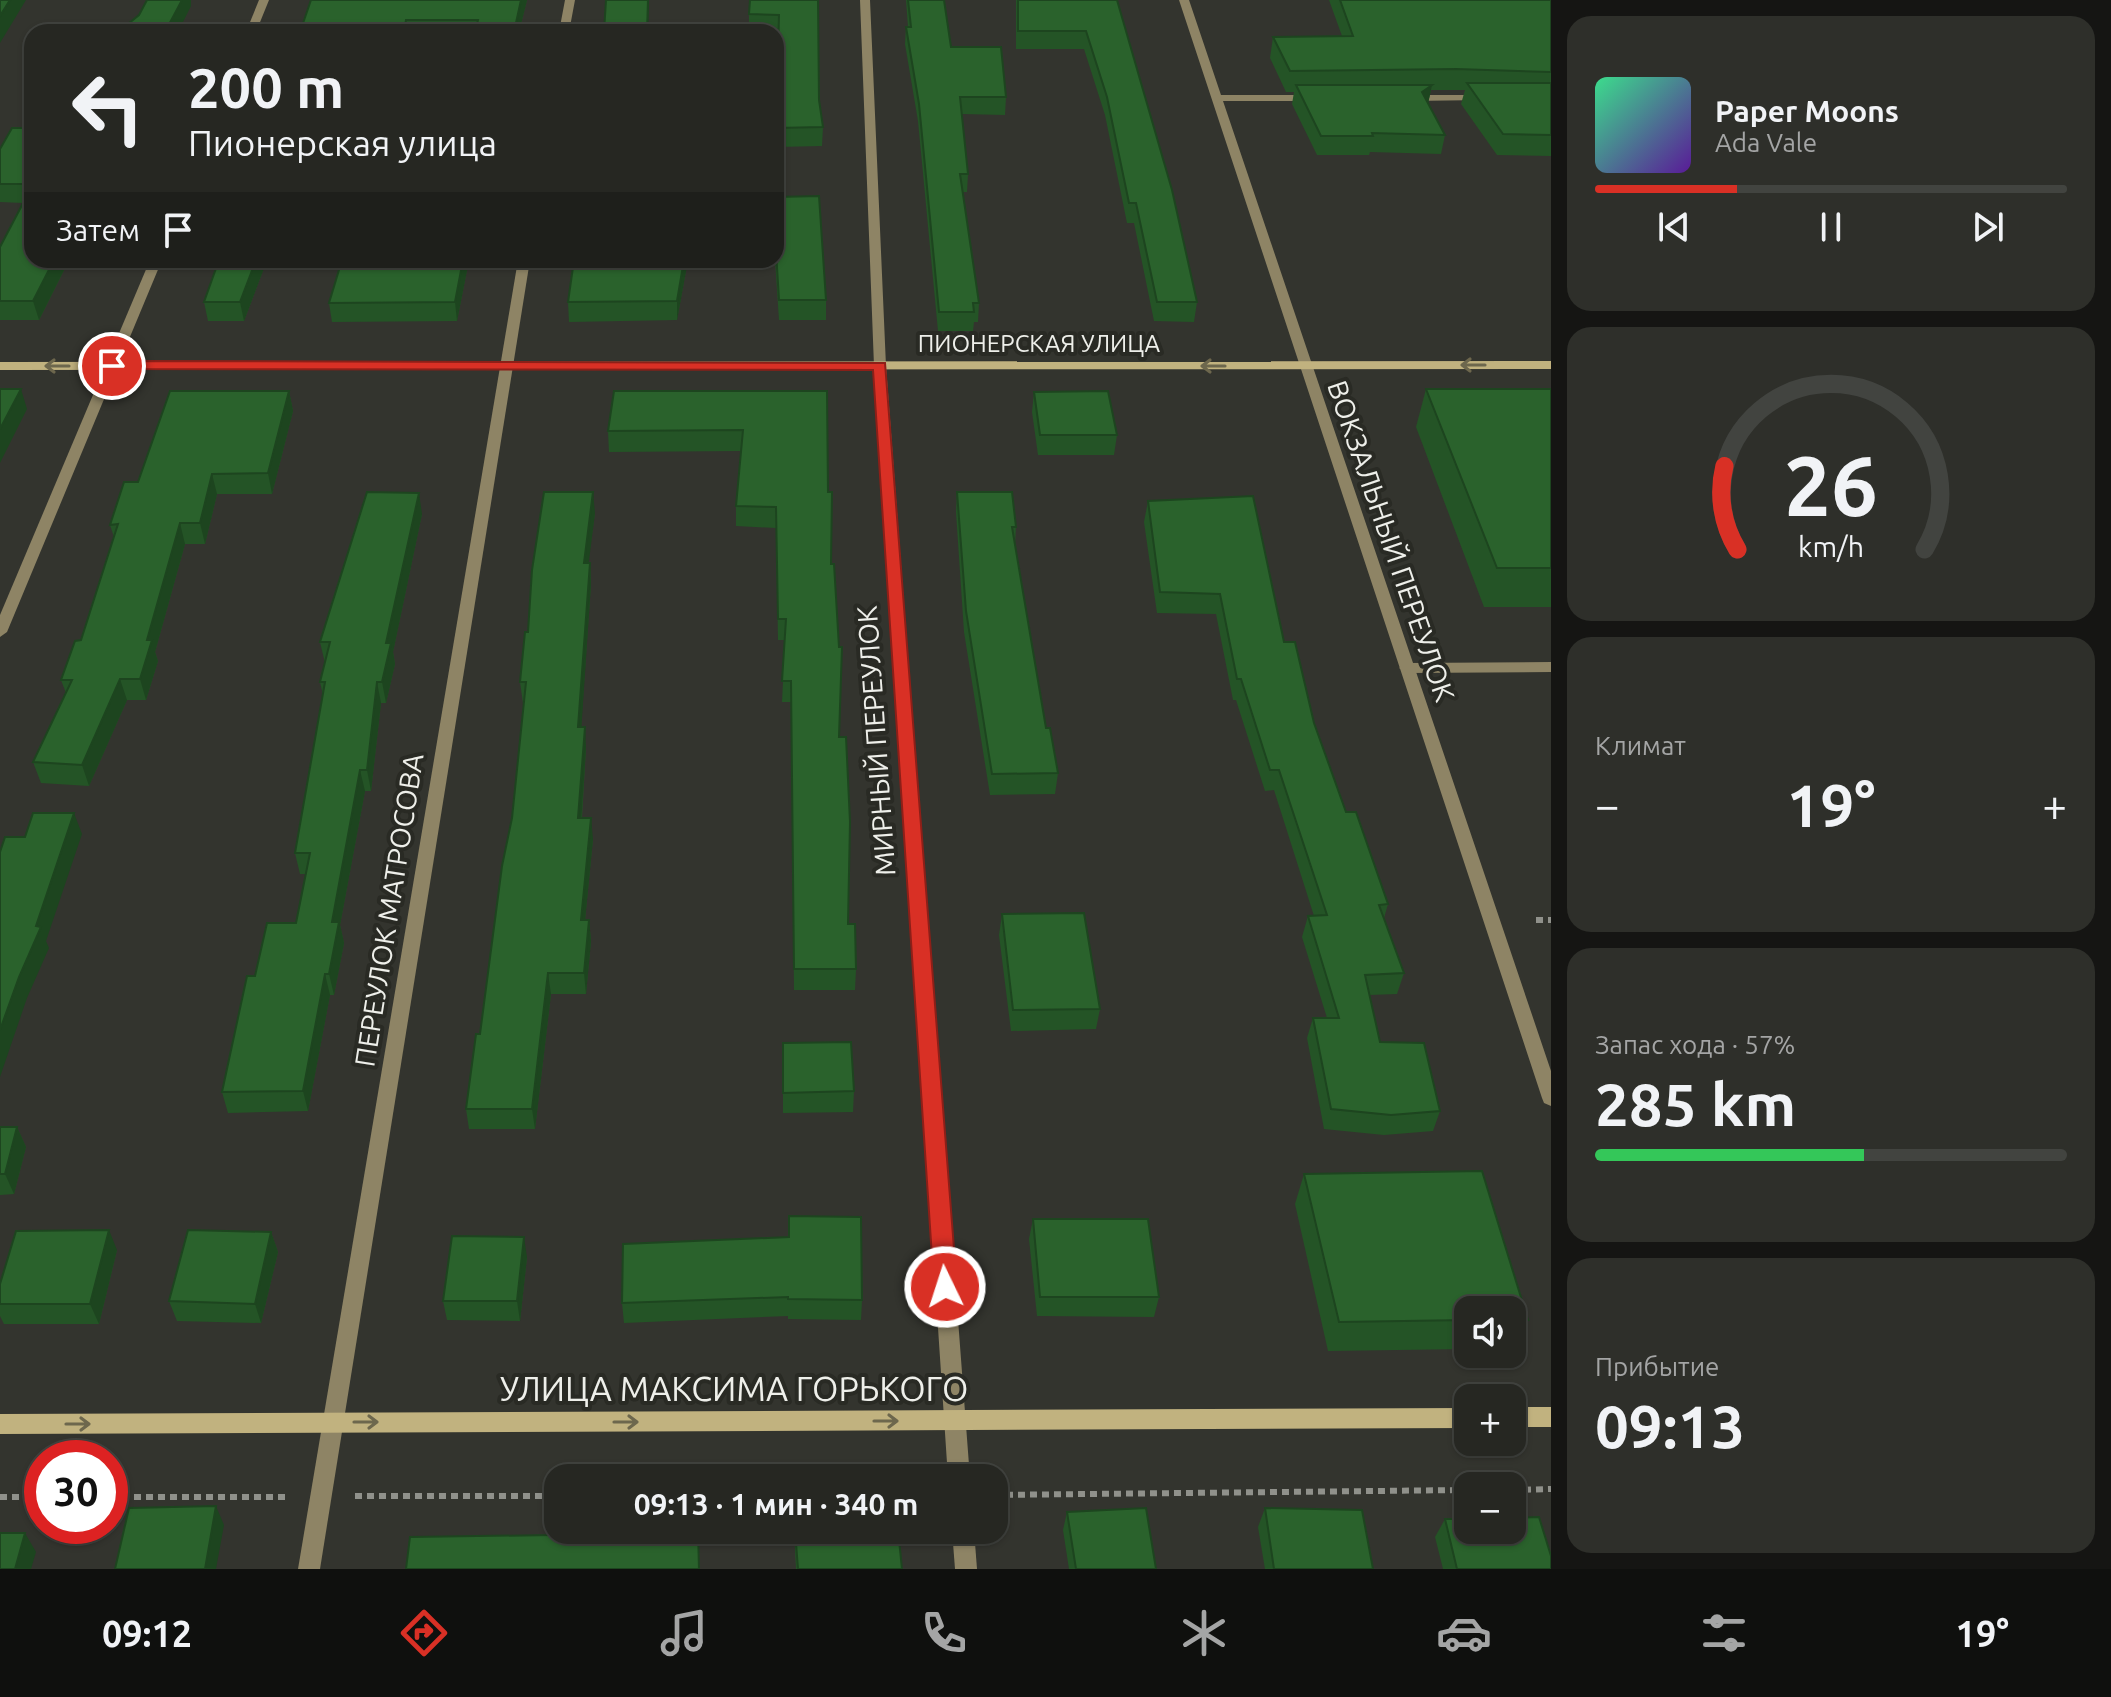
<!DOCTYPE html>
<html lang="ru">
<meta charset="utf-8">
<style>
body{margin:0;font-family:Ubuntu,sans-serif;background:#2e2f2a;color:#f1f3f6;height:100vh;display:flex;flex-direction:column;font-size:30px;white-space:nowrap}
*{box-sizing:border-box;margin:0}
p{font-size:26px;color:#a4a5a5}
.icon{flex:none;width:44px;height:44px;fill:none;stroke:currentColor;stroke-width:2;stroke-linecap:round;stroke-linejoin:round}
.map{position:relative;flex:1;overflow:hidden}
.drawer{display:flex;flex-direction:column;gap:16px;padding:16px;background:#151513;width:560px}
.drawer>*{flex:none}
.banner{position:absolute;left:24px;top:24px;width:760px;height:244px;border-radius:24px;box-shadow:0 2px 6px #0004,0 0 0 2px #424440;background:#262722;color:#f1f3f6;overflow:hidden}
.fabs{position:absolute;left:1454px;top:1296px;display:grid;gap:16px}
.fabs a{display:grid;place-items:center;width:72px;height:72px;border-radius:16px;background:#262722;box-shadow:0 2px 6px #0004,0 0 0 2px #424440;font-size:40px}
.speed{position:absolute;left:24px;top:1440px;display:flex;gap:16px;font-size:40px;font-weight:700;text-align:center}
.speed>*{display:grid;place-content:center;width:104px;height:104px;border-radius:50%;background:#262722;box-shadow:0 2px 6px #0004,0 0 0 2px #424440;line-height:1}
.speed .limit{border:12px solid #d22;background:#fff;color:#111}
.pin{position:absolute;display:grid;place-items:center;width:68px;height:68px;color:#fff;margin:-34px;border:4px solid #fff;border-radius:50%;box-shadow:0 2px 8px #0007}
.me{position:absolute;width:88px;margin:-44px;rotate:356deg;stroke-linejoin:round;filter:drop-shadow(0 0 6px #0008)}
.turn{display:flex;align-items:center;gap:28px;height:168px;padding:0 32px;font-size:36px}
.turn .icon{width:104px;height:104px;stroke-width:2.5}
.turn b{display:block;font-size:56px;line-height:68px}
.then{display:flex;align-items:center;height:76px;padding:0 32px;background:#0003;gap:16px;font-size:30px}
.big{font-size:60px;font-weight:700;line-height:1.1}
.drawer .widget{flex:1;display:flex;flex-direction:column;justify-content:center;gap:12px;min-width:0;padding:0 28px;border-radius:24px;background:#2e2f2a}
.drawer .dial{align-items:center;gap:0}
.dial svg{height:208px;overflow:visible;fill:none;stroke:#424440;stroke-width:7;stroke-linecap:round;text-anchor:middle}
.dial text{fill:#f1f3f6;stroke:none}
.song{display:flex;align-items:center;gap:24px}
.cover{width:96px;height:96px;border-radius:12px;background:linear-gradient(135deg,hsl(150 70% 55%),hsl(270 70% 35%))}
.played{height:8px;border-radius:4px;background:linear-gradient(90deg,#d93025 30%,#424440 30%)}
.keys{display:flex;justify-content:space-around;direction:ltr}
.heat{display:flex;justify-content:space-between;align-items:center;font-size:44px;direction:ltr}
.charge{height:12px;border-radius:6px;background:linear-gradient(90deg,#34c759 57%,#424440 0)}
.trip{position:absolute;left:544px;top:1464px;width:464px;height:80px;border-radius:24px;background:#262722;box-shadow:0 2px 6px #0004,0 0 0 2px #424440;font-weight:700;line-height:80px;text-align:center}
.dock{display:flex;height:128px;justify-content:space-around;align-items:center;background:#0f100e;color:#a4a5a5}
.dock .icon{width:56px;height:56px}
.dock .on{color:#d93025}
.dock b{font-size:36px;color:#f1f3f6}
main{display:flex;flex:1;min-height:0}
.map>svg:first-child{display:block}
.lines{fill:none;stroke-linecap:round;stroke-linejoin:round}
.path{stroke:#90918b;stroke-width:6;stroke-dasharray:7 5;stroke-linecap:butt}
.lane{fill:#8e8465;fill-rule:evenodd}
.street{fill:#8e8465;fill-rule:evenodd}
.secondary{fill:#c1b27f;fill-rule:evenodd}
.wall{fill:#245426}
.shaded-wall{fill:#1d451f}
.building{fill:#2a622c;stroke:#1d451f;stroke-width:2}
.oneway{stroke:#6d674d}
.route{fill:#d93025;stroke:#8d1f18;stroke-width:2}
.labels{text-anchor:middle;stroke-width:8;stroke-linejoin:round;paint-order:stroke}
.far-street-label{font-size:24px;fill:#eeefea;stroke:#292a24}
.street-label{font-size:28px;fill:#eeefea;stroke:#292a24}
.near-street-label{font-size:34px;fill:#eeefea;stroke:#292a24}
</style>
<main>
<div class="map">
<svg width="1551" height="1569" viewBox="0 0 1551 1569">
<rect width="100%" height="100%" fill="#33342e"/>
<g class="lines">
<g class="path">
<polyline points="1536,920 1551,920"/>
<polyline points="1512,1490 1551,1489"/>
<polyline points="994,1495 1468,1490"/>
<polyline points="355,1496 558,1496"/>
<polyline points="0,1497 42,1497"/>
<polyline points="110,1497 289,1497"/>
</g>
<polygon class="lane" points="1551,662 1551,672 1407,673 1399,668 1407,663"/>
<g class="street">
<polygon points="259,0 269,0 256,32 246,32"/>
<polygon points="565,0 575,0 569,32 559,32"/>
<polygon points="860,0 870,0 886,366 970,1478 948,1478 874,366"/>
<polygon points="1179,0 1189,0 1221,95 1313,95 1318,98 1313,101 1223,101 1551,1071 1551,1106 1544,1103 1542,1098"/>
<polygon points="1481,95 1486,98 1485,100 1409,101 1404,98 1409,95"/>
<polygon points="150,260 162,260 7,632 0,637 0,615"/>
<polygon points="518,260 530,260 320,1569 298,1569"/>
<polygon points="952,1530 974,1530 977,1569 955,1569"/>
</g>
<g class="secondary">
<polygon points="1551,361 1551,369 0,370 0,362"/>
<rect x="1512" y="1407" width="39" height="20"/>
<polygon points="1468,1408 1468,1428 0,1434 0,1414"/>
</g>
</g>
<g class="wall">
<polygon points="311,0 527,0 519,32 300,32"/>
<polygon points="818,0 819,100 823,127 822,146 776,147 778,33 749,32 749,14"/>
<polygon points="906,0 944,0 951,47 1006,97 1005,115 962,114 968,174 967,192 963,192 979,303 978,322 974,322 973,331 938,331 918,121 905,44 906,27 908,27"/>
<polygon points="1016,0 1117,0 1197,302 1194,322 1154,321 1134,223 1127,223 1105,115 1084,49 1016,49"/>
<polygon points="1329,0 1551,0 1551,156 1497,155 1461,104 1465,90 1431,90 1428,103 1445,135 1441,154 1370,152 1369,155 1317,155 1292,104 1294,92 1286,92 1270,58 1273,37 1342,36"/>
<polygon points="32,128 32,260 69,260 39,320 0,320 0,247 23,203 0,202 0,149"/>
<polygon points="776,197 826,300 826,320 779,320 775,260"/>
<polygon points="267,260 244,321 208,321 204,302"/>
<polygon points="469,260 457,321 332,322 329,303"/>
<polygon points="574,260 688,260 677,320 569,322 568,302"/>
<polygon points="1426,389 1551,389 1551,607 1484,607 1416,427"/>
<polygon points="289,391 293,411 272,494 217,494 205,544 185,544 155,652 158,661 146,700 127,700 89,786 41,783 33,762 66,693 61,680 81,640 114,537 110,525"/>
<polygon points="827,391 828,492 831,564 848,924 856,969 855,990 794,990 791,702 782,702 785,640 778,640 776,528 736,526 736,506 741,451 609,452 608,431"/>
<polygon points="1034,392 1117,435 1114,455 1038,455 1032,412"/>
<polygon points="957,492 1016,527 1015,544 1046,728 1058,773 1055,794 990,795 964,632 956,512"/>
<polygon points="1148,501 1284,642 1314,723 1346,812 1388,904 1384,918 1404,973 1397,994 1369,995 1380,1042 1440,1111 1433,1131 1384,1135 1324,1129 1307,1038 1313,1018 1327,1018 1302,937 1308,916 1314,916 1274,790 1265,791 1236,700 1233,700 1216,614 1157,613 1144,522"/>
<polygon points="595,513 588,563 590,563 591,584 581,727 586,748 582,818 593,839 585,920 589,920 591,941 586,994 551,994 535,1129 469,1129 466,1109 480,1034 512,818 524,703 523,703 520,682"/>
<polygon points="422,514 393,652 395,664 386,703 381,703 371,791 365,791 340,925 344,943 334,995 330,995 308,1111 228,1113 222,1092 255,976 296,923 306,874 300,874 295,853 323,695 320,682 325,663 320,642"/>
<polygon points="1002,914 1100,1009 1096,1029 1011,1031 999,935"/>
<polygon points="783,1043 854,1091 853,1112 783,1113"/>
<polygon points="0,1127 17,1127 26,1147 14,1194 0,1195"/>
<polygon points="1304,1174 1528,1320 1514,1348 1512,1348 1512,1310 1468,1310 1468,1349 1328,1351 1295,1204"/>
<polygon points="1033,1219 1159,1297 1154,1317 1037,1316 1029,1239"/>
<polygon points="271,1232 278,1252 261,1323 177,1321 169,1301"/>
<polygon points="623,1244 862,1300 861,1320 788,1319 788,1316 624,1323 622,1303"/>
<polygon points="117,1250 99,1324 4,1324 0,1316 0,1284"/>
<polygon points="527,1257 520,1321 447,1320 443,1301"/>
<polygon points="1265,1508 1373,1569 1265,1569 1258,1527"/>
<polygon points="1067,1512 1156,1569 1069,1569 1063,1530"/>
<polygon points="1445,1519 1551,1569 1443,1569 1435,1537"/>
<polygon points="794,1530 902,1569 796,1569"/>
</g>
<g class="shaded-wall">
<polygon points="10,0 26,0 0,43 0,16"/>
<polygon points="182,0 191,0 191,6 178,32 165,32"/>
<polygon points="521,0 527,0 519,32 514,32"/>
<polygon points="648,0 649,0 648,32 647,32"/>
<polygon points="1432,85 1428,104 1422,92"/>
<polygon points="54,260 69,260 39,320 33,301"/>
<polygon points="256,260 267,260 244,321 240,302"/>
<polygon points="463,260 469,260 457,321 455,302"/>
<polygon points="684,260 688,260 677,320 677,301"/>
<polygon points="21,389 27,409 0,463 0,429"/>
<polygon points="289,391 293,411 272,494 268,473"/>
<polygon points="212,474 217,494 205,544 200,523"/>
<polygon points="593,492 595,513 586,584 584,563"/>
<polygon points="419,493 422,514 393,652 395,664 386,703 382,682 386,643"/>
<polygon points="180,523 185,544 155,652 158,661 146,700 140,679 147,640"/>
<polygon points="590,563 591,584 580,748 578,727"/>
<polygon points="120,679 127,700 89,786 82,765"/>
<polygon points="377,682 381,703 371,791 367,770"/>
<polygon points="585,727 586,748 580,839 578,818"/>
<polygon points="360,770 365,791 340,925 344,943 334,995 329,974 332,922"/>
<polygon points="74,813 82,834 46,941 49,948 27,998 0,1077 0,1030"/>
<polygon points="591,818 593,839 583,941 581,920"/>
<polygon points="589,920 591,941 586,994 584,973"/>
<polygon points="548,973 551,994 535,1129 532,1109"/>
<polygon points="325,974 330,995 308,1111 303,1091"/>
<polygon points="17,1127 26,1147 14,1194 5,1174"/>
<polygon points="109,1230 117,1250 99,1324 90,1304"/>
<polygon points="271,1232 278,1252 261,1323 255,1304"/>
<polygon points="524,1237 527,1257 520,1321 517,1301"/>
<polygon points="216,1506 224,1525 216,1569 205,1569"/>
<polygon points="25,1533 36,1552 31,1569 15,1569"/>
</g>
<g class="building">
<polygon points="0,0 10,0 0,16"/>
<polygon points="147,0 182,0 165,32 118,32 139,15"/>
<polygon points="311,0 521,0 514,32 475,32 478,20 406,20 404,32 300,32"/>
<polygon points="606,0 648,0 647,32 604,32"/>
<polygon points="750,0 818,0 819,100 823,127 776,128 779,15 749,14"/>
<polygon points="908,0 944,0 951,47 1001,47 1006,97 960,97 968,174 960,174 979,303 973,303 974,312 939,312 919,104 906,27 911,27"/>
<polygon points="1018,0 1117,0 1172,190 1197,302 1157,302 1136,203 1129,203 1107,97 1086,31 1018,31"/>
<polygon points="1340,0 1551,0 1551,72 1456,69 1290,71 1273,37 1353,36"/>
<polygon points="1467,83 1551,83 1551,135 1503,134"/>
<polygon points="1296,85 1432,85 1422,92 1445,135 1372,133 1373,136 1321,136"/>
<polygon points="12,128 32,128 32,184 0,184 0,149"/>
<polygon points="32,186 32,260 54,260 33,301 0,301 0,247"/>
<polygon points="819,196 826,300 779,300 776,251 776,197"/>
<polygon points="219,260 256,260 240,302 204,302"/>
<polygon points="342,260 463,260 455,302 329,303"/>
<polygon points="574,260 684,260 677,301 568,302"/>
<polygon points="0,389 21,389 0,429"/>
<polygon points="1426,389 1551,389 1551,568 1497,568"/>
<polygon points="170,391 289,391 268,473 212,474 200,523 180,523 147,640 152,640 140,679 120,679 82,765 33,762 72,680 61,680 75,641 81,640 118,524 110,525 124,482 138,482"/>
<polygon points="614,391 827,391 828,492 832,492 831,564 834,564 839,647 842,647 839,737 846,737 850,822 848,924 855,924 856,969 794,969 791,681 782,681 786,619 778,619 776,507 736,506 743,430 608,431"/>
<polygon points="1108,391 1117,435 1040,435 1034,392"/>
<polygon points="367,492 419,493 386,643 391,643 382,682 377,682 367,770 360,770 332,922 339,922 329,974 325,974 303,1091 222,1092 247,976 255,976 267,923 296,923 310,853 295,853 325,682 320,682 330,642 320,642"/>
<polygon points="544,492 593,492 584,563 590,563 578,727 585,727 578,818 591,818 581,920 589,920 584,973 548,973 532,1109 466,1109 476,1034 480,1034 502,866 512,818 526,682 520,682 525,632 528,632 532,570"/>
<polygon points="957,492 1012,492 1016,527 1012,527 1046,728 1050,728 1058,773 992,774 966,611"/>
<polygon points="1253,496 1284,642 1295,642 1314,723 1346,812 1356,812 1388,904 1379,905 1404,973 1365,975 1380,1042 1424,1043 1440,1111 1391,1115 1331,1109 1313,1018 1339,1018 1308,916 1327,915 1279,770 1270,770 1241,679 1237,679 1220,594 1160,592 1148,501"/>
<polygon points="33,813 74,813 36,926 41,927 19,977 0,1030 0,852 5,837 25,837"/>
<polygon points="1084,913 1100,1009 1013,1010 1002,914"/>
<polygon points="851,1042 854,1091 783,1093 783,1043"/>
<polygon points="0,1127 17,1127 5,1174 0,1174"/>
<polygon points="1482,1171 1528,1320 1512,1320 1512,1310 1468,1310 1468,1320 1339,1322 1304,1174"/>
<polygon points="789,1216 861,1217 862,1300 788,1299 788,1297 622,1303 623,1244 789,1237"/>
<polygon points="1033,1219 1148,1219 1159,1297 1040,1297"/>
<polygon points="109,1230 90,1304 0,1304 0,1284 16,1231"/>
<polygon points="188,1230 271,1232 255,1304 169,1301"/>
<polygon points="452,1236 524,1237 517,1301 443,1301"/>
<polygon points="216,1506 205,1569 115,1569 129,1508"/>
<polygon points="1146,1508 1156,1569 1076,1569 1067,1512"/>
<polygon points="1265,1508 1362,1510 1373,1569 1274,1569"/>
<polygon points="1539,1517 1551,1556 1551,1569 1457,1569 1445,1519 1468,1519 1468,1530 1512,1530 1512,1518"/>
<polygon points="554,1518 558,1518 558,1530 698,1530 699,1569 406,1569 410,1537 553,1535"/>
<polygon points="795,1530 898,1530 902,1569 798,1569"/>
<polygon points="0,1533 25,1533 15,1569 0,1569"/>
</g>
<defs><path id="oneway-shaft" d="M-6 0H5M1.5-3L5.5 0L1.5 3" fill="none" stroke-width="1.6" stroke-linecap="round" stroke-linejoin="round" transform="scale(2)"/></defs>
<g class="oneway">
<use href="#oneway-shaft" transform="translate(1473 365) rotate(180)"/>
<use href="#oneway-shaft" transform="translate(57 366) rotate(180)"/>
<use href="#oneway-shaft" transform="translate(1213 366) rotate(180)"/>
<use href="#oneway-shaft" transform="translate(886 1421)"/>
<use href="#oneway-shaft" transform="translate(366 1422)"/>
<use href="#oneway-shaft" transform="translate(626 1422)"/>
<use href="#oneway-shaft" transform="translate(78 1424)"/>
</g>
<polygon class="route" points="112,361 885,363 957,1287 953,1294 945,1297 937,1294 934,1287 873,370 106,369 106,363"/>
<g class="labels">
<g class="far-street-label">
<text x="1039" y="352">ПИОНЕРСКАЯ УЛИЦА</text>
</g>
<g class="street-label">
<text transform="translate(1391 541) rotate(71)" y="10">ВОКЗАЛЬНЫЙ ПЕРЕУЛОК</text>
<text transform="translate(876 741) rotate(-94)" y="10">МИРНЫЙ ПЕРЕУЛОК</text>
<text transform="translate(389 910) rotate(-81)" y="10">ПЕРЕУЛОК МАТРОСОВА</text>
</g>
<g class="near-street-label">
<text x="734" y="1401">УЛИЦА МАКСИМА ГОРЬКОГО</text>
</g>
</g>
</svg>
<div class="fabs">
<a><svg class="icon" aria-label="sound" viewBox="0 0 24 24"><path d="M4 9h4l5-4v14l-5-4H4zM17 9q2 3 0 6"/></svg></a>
<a>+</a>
<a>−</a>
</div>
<div class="speed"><div class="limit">30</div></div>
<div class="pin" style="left:112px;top:366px;background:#d93025"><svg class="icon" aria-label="arrive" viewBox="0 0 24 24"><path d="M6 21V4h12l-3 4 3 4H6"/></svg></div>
<svg class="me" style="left:945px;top:1287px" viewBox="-20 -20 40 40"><circle r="17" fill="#d93025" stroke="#fff" stroke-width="3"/><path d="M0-11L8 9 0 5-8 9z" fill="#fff"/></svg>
<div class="trip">09:13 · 1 мин · 340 m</div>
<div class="banner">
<div class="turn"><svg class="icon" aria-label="left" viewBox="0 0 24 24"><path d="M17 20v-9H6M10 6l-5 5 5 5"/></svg><div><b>200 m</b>Пионерская улица</div></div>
<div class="then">Затем<svg class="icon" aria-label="arrive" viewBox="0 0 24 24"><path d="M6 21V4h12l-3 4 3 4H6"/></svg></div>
</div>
</div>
<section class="drawer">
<div class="widget">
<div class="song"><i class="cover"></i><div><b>Paper Moons</b><p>Ada Vale</p></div></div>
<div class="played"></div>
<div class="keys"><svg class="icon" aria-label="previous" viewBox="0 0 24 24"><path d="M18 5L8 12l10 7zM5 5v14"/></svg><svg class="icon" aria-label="pause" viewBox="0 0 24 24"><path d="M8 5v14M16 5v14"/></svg><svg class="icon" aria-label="next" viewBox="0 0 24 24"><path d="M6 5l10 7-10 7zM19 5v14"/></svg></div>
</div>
<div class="widget dial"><svg viewBox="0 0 100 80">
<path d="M14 69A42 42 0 1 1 86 69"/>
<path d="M14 69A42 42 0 0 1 9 37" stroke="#d93025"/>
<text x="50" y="56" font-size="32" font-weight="700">26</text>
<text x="50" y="72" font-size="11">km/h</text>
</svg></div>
<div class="widget"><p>Климат</p>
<div class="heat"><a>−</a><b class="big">19°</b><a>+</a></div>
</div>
<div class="widget"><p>Запас хода · 57%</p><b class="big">285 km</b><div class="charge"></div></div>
<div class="widget"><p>Прибытие</p><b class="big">09:13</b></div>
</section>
</main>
<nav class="dock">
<b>09:12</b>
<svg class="icon on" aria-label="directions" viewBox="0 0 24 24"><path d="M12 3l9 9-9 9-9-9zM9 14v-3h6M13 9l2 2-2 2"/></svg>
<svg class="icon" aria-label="music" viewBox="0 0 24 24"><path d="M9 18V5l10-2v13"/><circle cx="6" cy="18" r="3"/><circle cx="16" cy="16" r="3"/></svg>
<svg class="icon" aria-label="phone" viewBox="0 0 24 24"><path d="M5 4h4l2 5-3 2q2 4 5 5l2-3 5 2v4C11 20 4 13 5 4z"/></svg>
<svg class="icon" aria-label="climate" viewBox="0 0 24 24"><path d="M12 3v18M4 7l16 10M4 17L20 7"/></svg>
<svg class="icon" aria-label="car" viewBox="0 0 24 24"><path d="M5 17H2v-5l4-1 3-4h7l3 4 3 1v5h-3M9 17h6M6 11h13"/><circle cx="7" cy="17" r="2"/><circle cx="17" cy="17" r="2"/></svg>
<svg class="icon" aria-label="filters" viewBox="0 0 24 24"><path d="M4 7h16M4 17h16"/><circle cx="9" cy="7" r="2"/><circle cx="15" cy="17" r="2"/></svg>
<b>19°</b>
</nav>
